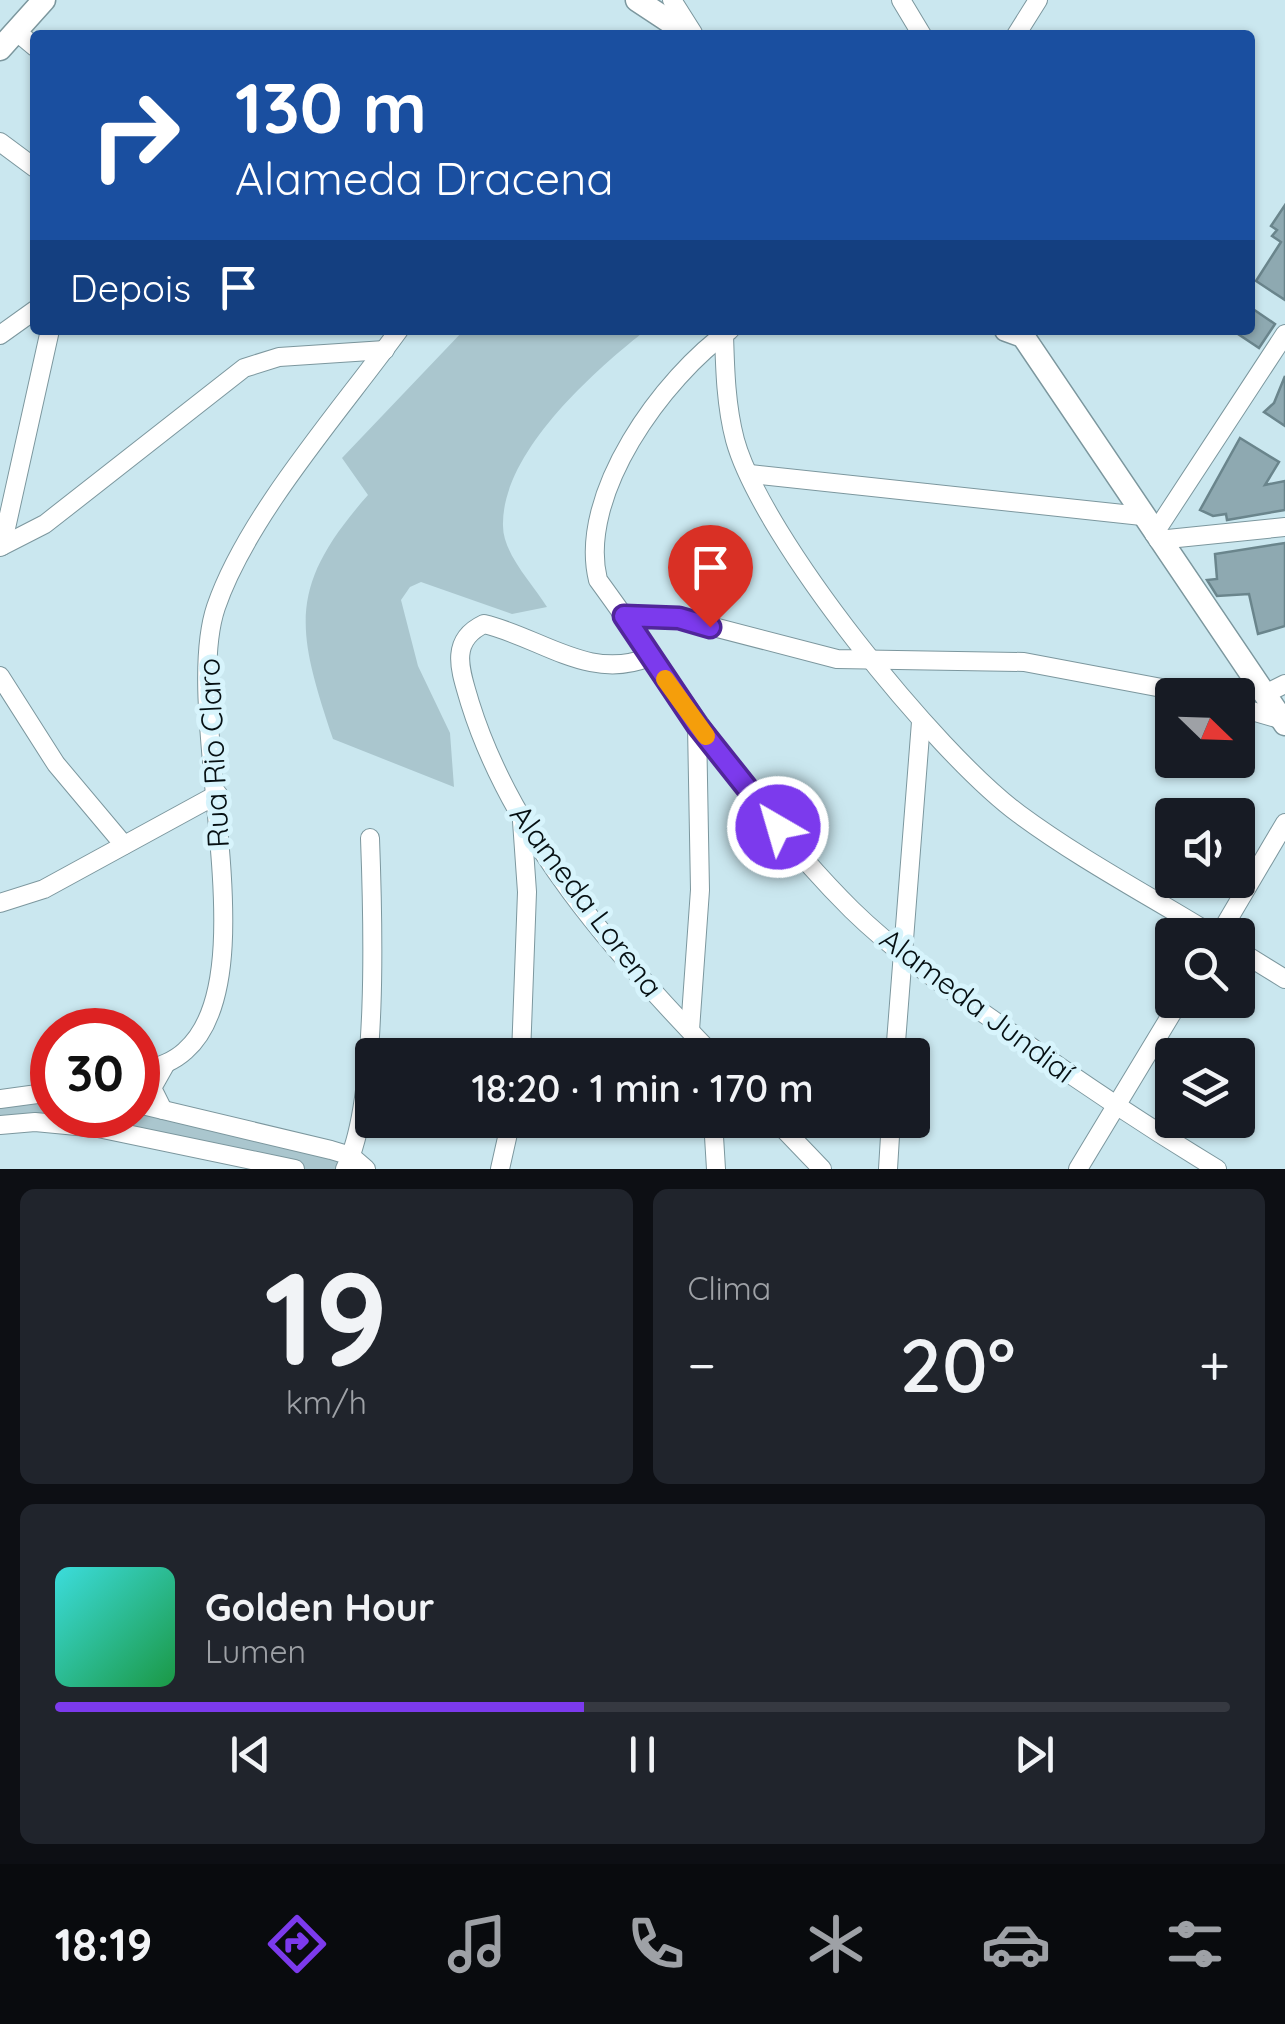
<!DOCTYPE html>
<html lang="pt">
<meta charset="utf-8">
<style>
body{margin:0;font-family:Quicksand,sans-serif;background:#20242c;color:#f1f3f6;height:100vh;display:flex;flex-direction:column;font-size:38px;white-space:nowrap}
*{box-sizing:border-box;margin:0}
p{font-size:32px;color:#9ea1a6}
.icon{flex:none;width:55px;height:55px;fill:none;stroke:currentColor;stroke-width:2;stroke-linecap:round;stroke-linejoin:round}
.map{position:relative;height:1169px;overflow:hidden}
.panel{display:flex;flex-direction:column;gap:20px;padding:20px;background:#0d0f14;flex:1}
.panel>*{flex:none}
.banner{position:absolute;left:30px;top:30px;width:1225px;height:305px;border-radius:10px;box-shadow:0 2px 8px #0004;background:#1a4fa0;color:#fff;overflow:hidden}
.needle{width:65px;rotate:113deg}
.buttons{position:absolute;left:1155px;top:678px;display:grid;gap:20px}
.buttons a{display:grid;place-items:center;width:100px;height:100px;border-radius:10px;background:#171b24;box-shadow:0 2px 8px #0004;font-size:50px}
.speed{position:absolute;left:30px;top:1008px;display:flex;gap:20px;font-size:50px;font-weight:700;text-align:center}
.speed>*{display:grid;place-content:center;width:130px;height:130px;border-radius:50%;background:#171b24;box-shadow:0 2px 8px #0004;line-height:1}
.speed .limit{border:15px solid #d22;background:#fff;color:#111}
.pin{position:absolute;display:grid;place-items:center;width:85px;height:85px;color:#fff;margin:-102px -42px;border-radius:50% 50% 50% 0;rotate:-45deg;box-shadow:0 0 10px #0007}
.pin .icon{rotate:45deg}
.me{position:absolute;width:110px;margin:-55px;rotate:322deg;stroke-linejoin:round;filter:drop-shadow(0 0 8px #0008)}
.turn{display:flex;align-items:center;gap:35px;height:210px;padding:0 40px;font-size:45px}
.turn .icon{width:130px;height:130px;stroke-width:2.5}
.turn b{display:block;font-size:70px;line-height:85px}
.then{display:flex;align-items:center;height:95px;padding:0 40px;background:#0003;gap:20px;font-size:38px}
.big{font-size:75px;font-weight:600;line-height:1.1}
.panel .widget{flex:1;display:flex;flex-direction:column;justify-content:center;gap:15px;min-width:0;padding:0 35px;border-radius:15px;background:#20242c}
.panel .dial{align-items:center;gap:0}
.dial b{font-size:130px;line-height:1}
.song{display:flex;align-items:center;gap:30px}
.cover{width:120px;height:120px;border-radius:15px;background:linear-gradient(135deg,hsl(180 70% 55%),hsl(140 70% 35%))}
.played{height:10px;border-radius:5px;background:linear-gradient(90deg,#7c3aed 45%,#363941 45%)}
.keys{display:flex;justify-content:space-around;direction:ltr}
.heat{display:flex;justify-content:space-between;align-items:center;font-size:55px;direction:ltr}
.panel .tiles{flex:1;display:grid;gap:20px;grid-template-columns:1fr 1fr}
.widget:last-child{grid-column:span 2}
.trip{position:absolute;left:355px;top:1038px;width:575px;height:100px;border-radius:10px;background:#171b24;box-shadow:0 2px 8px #0004;font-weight:600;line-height:100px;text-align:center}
.tabs{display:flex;height:160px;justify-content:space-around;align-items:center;background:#090b0e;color:#9ea1a6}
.tabs .icon{width:70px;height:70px}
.tabs .active{color:#7c3aed}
.tabs b{font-size:45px;color:#f1f3f6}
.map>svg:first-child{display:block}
.green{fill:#aac6ce}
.building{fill:#8ea9b1;stroke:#6a858c;stroke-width:2.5}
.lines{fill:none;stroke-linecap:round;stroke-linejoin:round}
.minor-casing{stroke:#7c979e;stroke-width:20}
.major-casing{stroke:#7c979e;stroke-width:25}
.minor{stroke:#fff;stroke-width:18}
.major{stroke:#fff;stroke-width:22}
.route-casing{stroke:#51269a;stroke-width:25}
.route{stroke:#7c3aed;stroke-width:18}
.slow{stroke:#f59e0b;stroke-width:18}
.labels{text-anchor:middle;stroke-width:10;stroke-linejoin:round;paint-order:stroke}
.street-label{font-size:30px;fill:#061013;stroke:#d7f4fc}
</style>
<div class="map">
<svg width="1285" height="1169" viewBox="0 0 1285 1169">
<rect width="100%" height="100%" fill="#cae7ef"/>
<g class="green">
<path d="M464 330H646C594 371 501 453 503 526 503 554 533 584 547 607L512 614 421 582 410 587 401 600 418 666 450 733 454 787 333 739C296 628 287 587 368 495L342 458Z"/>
<polygon points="52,1092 52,1115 138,1115 138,1104 366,1169 295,1169 98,1128 0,1125 0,1099"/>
</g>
<g class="building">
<polygon points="1285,205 1285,300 1256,281 1281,242 1272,236 1277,230 1271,226"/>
<polygon points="1250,307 1275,324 1259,348 1232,330 1250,330"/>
<polygon points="1285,376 1285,426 1264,412 1274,403"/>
<polygon points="1240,438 1279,462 1265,485 1285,481 1285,510 1227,520 1226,514 1213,516 1200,510"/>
<polygon points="1285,543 1285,626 1258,634 1249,594 1217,596 1207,580 1217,579 1215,554"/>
</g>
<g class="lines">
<defs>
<g id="minor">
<polyline points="672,0 693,33"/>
<polyline points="901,0 922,35"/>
<polyline points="17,32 35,47"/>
<polyline points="1016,35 1038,0"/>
<polyline points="0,142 35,168"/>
<path d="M730 330C663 377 577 495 598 580 680 692 752 811 852 910 896 953 946 987 996 1022 1068 1074 1141 1123 1217 1169"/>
<path d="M724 334C725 370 726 406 735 440 762 538 936 753 1019 814 1080 859 1148 895 1213 935"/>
<polyline points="0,335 35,310"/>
<polyline points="750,474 1142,516"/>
<polyline points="1154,534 1285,334"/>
<polyline points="1158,540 1285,527"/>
<polyline points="2,546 50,330"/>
<polyline points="0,547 45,524 244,368 279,357 385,350"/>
<polyline points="624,615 679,618 837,659 1024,662 1199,695"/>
<path d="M649 657C590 682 540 637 484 624 448 641 461 672 470 703 512 838 616 955 713 1055"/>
<polyline points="0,676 56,764 124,845"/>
<polyline points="1265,694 1285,684"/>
<polyline points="1238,707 1283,720"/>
<polyline points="0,903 44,889 218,794"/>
<polyline points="1219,935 1285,823"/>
<polyline points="1238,950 1285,979"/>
<polyline points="690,1030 700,890 697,725"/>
<polyline points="521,1055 527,892 522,821"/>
<polyline points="895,1055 921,722"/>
<path d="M138 1074C154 1068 172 1063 185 1051 271 976 180 713 216 607 247 516 341 410 399 330"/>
<polyline points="0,1099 52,1092"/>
<polyline points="138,1104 331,1150 351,1156 366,1169"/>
<polyline points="163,1110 152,1088 165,1065"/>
<polyline points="713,1120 716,1169"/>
<polyline points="775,1120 822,1169"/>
<polyline points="0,1125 35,1122 98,1128 295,1169"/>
<path d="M345 1169C379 1101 373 918 370 838"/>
<polyline points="500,1169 511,1120"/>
<polyline points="888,1169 891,1120"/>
<polyline points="1078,1169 1180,1000"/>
</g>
<g id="major">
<polyline points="637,0 690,35"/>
<polyline points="0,49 44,0"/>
<polyline points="1006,330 1023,336 1285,724"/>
</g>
</defs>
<use href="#minor" class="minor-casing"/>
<use href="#major" class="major-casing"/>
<use href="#minor" class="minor"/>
<use href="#major" class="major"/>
</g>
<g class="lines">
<defs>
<polyline id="route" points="710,627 679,618 624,616 697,725 778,827"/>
</defs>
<use href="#route" class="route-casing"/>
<use href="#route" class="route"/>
<polyline class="slow" points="665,679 706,736"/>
</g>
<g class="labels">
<g class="street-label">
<text transform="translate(214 753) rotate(-93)" y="10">Rua Rio Claro</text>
<text transform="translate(586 901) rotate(53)" y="10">Alameda Lorena</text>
<text transform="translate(977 1006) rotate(37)" y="10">Alameda Jundiaí</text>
</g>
</g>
</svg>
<div class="buttons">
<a><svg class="needle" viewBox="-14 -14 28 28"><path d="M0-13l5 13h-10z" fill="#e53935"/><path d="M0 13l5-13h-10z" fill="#9ea1a6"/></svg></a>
<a><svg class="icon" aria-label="sound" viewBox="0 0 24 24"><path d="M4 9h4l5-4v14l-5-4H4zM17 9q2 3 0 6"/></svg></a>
<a><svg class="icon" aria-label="search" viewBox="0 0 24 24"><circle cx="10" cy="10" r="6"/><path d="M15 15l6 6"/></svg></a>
<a><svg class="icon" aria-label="layers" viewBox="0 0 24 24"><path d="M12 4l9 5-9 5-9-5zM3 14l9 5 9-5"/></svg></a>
</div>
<div class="speed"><div class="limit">30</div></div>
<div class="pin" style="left:710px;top:627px;background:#d93025"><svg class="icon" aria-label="arrive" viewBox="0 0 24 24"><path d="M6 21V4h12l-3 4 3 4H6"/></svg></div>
<svg class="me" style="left:778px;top:827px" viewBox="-20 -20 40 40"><circle r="17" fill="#7c3aed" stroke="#fff" stroke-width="3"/><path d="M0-11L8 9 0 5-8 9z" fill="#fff"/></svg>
<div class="trip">18:20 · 1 min · 170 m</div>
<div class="banner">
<div class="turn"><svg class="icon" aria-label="right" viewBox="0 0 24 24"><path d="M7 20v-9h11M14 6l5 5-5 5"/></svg><div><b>130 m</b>Alameda Dracena</div></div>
<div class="then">Depois<svg class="icon" aria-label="arrive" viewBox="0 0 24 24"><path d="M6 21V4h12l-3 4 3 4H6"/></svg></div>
</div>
</div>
<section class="panel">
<div class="tiles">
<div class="widget dial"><b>19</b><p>km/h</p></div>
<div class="widget"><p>Clima</p>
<div class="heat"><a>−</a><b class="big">20°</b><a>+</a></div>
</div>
<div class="widget">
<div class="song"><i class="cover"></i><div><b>Golden Hour</b><p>Lumen</p></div></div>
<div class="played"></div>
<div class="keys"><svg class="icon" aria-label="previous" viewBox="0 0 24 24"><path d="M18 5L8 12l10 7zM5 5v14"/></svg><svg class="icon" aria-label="pause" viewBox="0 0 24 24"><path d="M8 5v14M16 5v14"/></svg><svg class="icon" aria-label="next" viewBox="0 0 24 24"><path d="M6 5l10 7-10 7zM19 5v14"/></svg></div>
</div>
</div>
</section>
<nav class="tabs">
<b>18:19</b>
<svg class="icon active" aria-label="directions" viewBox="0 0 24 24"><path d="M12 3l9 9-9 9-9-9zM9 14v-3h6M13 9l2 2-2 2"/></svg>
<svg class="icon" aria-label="music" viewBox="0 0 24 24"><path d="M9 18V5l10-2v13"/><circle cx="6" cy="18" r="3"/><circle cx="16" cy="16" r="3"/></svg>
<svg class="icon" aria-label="phone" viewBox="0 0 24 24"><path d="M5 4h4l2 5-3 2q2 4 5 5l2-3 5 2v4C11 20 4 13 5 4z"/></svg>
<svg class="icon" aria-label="climate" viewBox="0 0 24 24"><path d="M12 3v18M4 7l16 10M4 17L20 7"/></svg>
<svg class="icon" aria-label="car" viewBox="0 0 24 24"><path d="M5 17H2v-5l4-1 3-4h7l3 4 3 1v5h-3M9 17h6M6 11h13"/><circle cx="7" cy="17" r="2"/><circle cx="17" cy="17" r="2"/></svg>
<svg class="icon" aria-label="filters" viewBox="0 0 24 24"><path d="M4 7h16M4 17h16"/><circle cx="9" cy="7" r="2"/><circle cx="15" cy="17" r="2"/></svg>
</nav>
